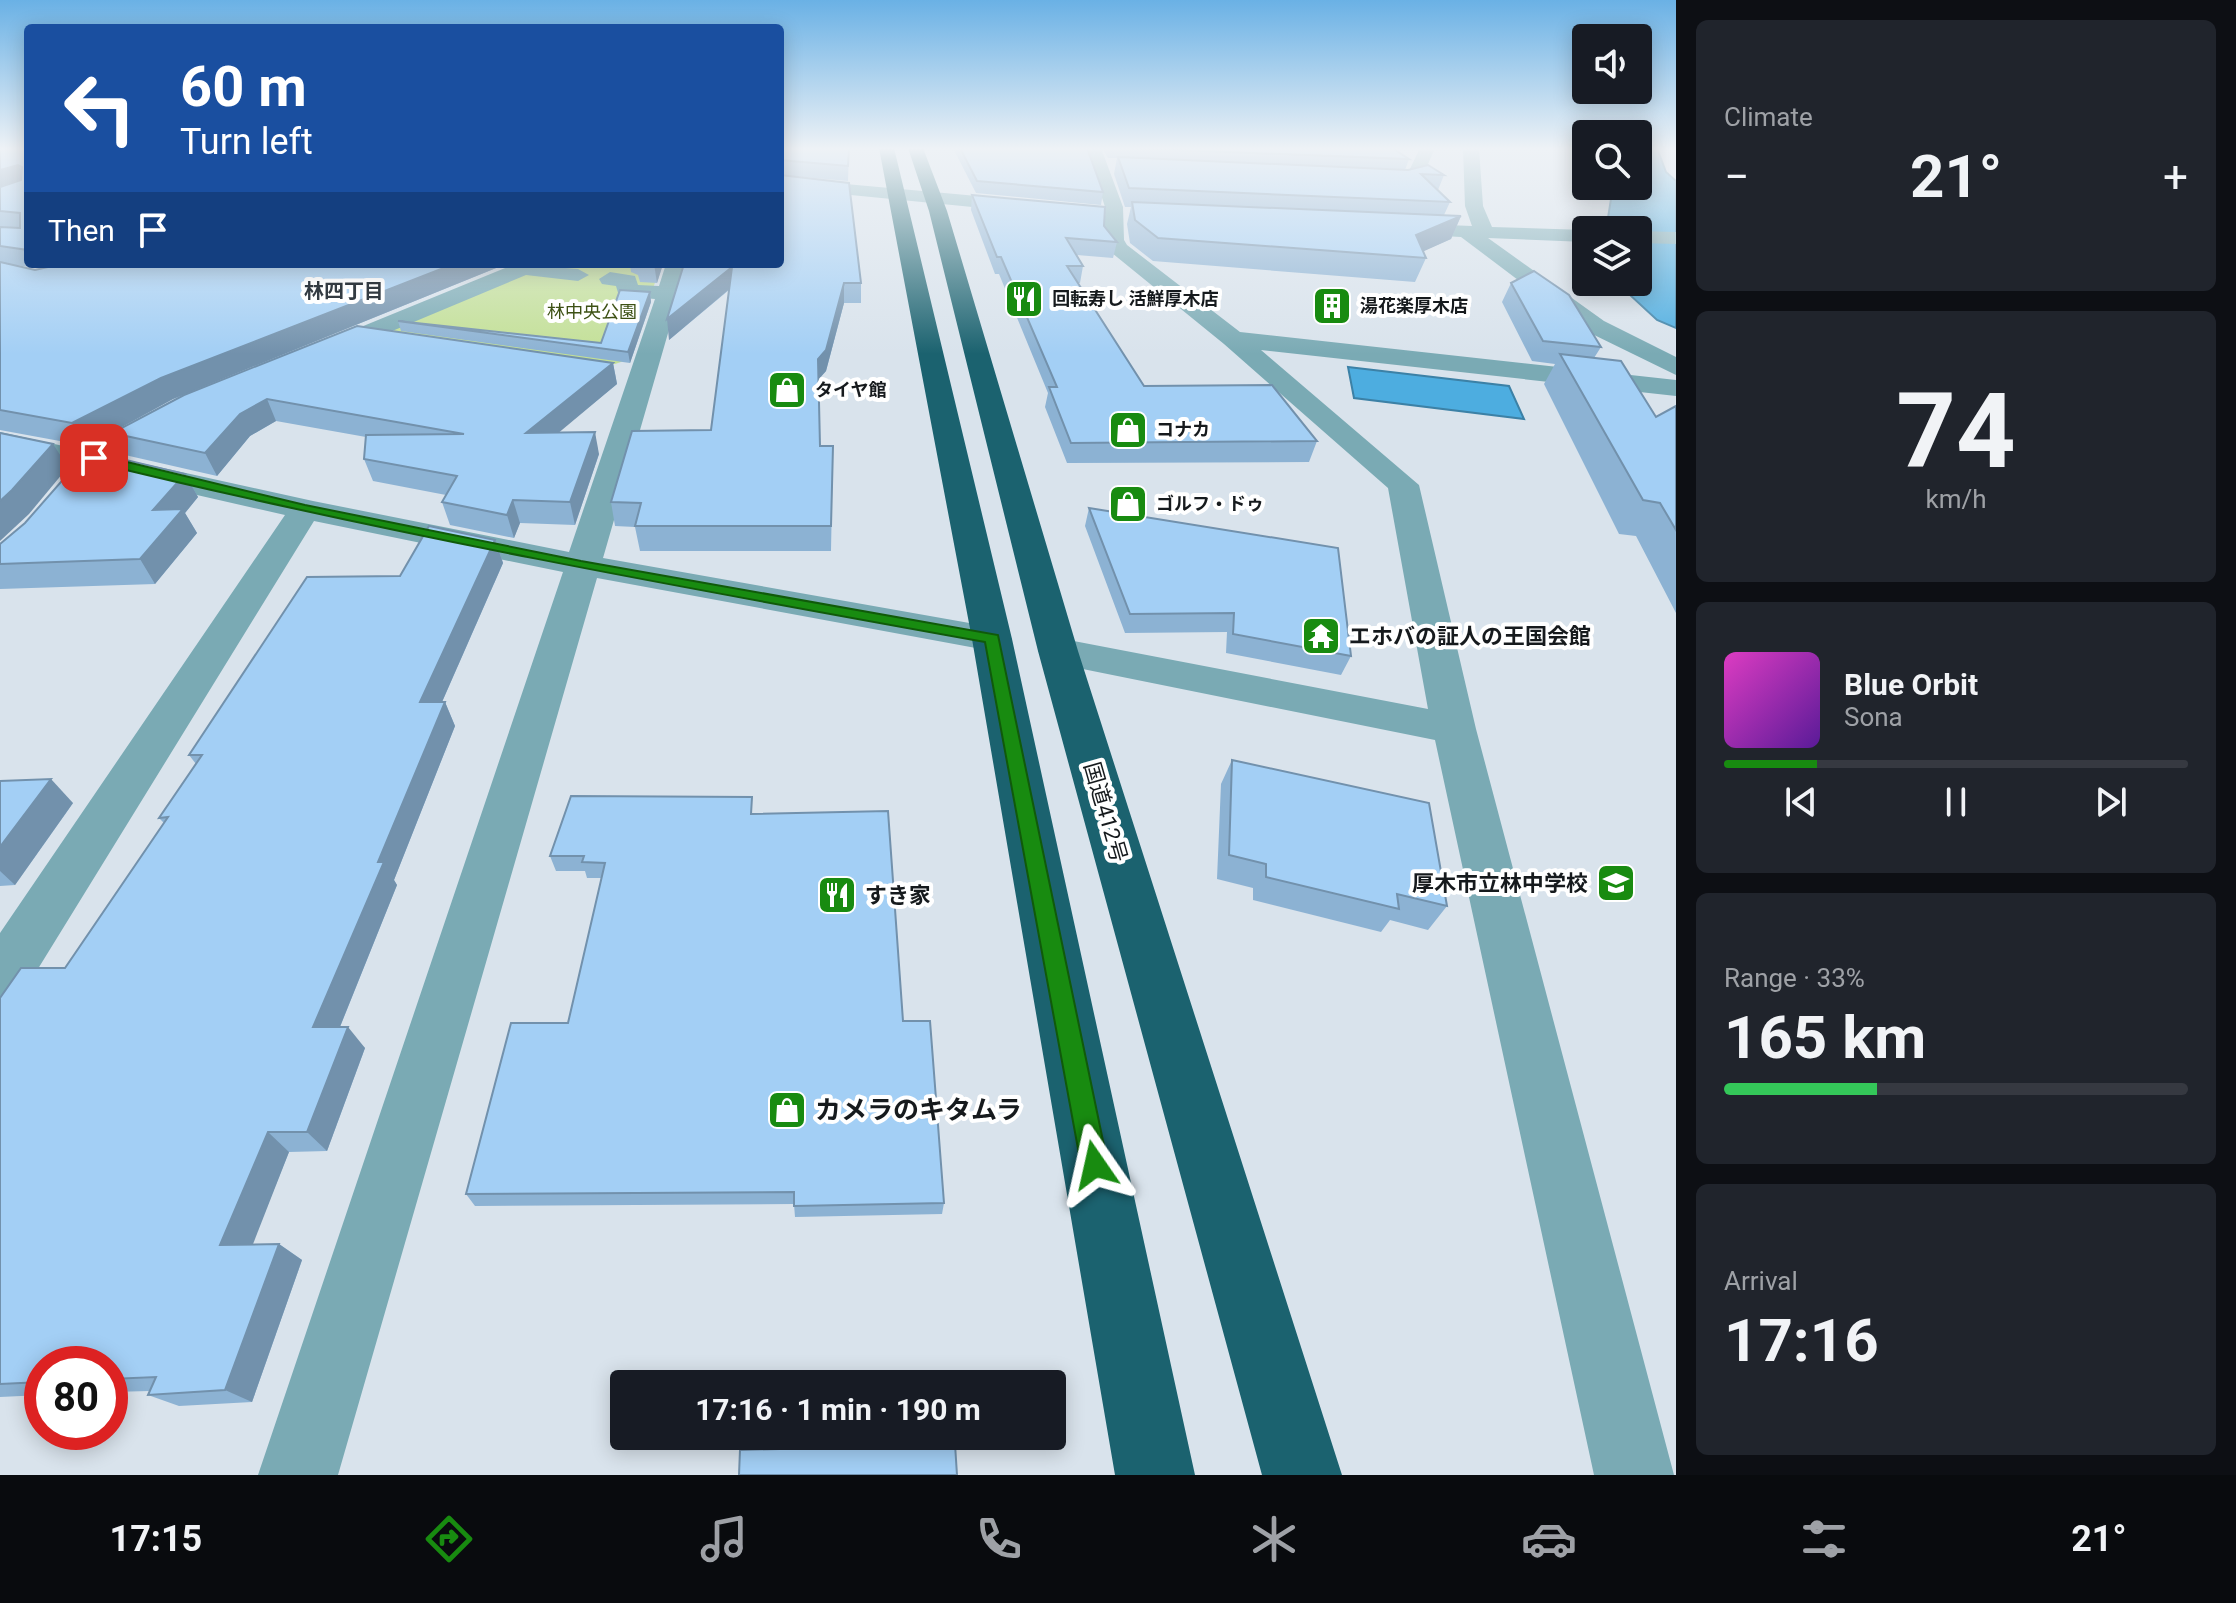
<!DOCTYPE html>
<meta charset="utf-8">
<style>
body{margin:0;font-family:Roboto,"Noto Sans JP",sans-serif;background:#20242c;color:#f1f3f6;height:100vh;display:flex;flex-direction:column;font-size:30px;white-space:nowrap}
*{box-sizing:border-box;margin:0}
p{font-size:26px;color:#9ea1a6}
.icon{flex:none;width:44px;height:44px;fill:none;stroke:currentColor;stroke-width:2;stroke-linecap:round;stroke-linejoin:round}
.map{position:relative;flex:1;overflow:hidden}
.drawer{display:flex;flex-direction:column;gap:20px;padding:20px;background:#0d0f14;width:560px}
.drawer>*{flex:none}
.hud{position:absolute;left:24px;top:24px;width:760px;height:244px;border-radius:8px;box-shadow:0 4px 20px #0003;background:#1a4fa0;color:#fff;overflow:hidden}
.fabs{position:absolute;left:1572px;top:24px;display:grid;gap:16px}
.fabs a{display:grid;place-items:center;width:80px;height:80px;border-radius:8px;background:#171b24;box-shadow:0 4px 20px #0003;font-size:40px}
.speed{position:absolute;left:24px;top:1346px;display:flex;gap:16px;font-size:40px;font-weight:700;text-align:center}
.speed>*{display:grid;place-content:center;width:104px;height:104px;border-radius:50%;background:#171b24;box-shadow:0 4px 20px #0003;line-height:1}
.speed .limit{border:12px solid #d22;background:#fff;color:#111}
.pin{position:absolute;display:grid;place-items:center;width:68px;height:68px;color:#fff;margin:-34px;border-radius:16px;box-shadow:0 4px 12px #0006}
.me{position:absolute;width:88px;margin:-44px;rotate:349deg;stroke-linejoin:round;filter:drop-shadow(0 0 6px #0008)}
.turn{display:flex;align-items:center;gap:28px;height:168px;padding:0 24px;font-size:36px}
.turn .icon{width:104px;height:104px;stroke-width:2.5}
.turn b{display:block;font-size:56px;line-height:68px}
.then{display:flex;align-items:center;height:76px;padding:0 24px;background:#0003;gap:16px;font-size:30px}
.big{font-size:60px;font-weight:700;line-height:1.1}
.drawer .widget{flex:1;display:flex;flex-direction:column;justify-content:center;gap:12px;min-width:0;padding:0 28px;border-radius:12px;background:#20242c}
.drawer .dial{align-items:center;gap:0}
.dial b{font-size:104px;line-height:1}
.song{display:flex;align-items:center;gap:24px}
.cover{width:96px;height:96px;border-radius:12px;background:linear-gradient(135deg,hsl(310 70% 55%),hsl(270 70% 35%))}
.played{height:8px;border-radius:4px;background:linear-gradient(90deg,#188b10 20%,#363941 20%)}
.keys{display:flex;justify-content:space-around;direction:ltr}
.heat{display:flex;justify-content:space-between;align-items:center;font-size:44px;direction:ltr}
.charge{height:12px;border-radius:6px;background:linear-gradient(90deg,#34c759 33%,#363941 0)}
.trip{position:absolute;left:610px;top:1370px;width:456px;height:80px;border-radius:8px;background:#171b24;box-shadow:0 4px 20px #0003;font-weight:700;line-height:80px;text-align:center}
.tabs{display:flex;height:128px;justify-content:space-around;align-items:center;background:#090b0e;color:#9ea1a6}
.tabs .icon{width:56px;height:56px}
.tabs .on{color:#188b10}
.tabs b{font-size:36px;color:#f1f3f6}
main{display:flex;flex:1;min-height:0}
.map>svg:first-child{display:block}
.green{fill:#c3e096}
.water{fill:#4dade0;stroke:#3c81a6;stroke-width:2}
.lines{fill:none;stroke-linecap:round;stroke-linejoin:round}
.minor{fill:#7aaab4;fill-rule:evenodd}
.highway{fill:#1b626f;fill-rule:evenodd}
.wall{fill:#8cb2d3;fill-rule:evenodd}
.shaded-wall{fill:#7291ac}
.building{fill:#a3cff5;stroke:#7291ac;stroke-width:2}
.route{fill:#188b10;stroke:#105a0a;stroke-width:2}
.labels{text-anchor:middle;stroke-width:8;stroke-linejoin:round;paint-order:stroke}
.far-poi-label{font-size:18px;font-weight:bold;fill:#161a1d;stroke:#fff;text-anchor:start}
.far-park-label{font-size:18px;fill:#3d5114;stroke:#fff}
.far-neighbourhood-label{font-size:20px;font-weight:bold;fill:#333b42;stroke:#fff}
.poi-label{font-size:22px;font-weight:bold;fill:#161a1d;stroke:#fff;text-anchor:start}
.street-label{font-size:22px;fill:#161a1d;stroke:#fff}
.near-poi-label{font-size:26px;font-weight:bold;fill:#161a1d;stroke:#fff;text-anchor:start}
</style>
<main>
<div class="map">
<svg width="1676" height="1475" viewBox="0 0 1676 1475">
<rect width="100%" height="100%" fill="#d9e3ec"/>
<polygon class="green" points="543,264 661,264 630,359 615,364 394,331 395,327"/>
<g class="water">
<polygon points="1638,148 1657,148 1666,172 1676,181 1676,328 1657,320 1616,282 1638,282 1638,230 1606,230 1612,193 1608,186 1638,186"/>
<polygon points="1348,367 1509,386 1524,419 1354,398"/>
</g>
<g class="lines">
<g class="minor">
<polygon points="1086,148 1101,148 1123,207 1124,240 1127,245 1240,332 1676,380 1676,396 1261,350 1419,485 1476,729 1674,1475 1594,1475 1435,740 1058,664 1044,660 1038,651 1044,642 1058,638 1428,709 1388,488 1224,344 1112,253 1104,240 1105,207"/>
<path d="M1420 148H1435L1421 180C1404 185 1372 191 1358 178L1366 173H1408Z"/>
<polygon points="1463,148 1479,148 1483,206 1492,227 1586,230 1586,242 1488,238 1604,321 1676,357 1676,375 1586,331 1461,237 1390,233 1387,229 1397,223 1472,226 1465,206"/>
<polygon points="780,178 1032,201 1041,207 1032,213 780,188"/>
<polygon points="1638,231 1676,232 1676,244 1638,243"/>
<polygon points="515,264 578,269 589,275 578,281 526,275 330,357 312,357 308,352 312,347"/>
<polygon points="666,264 688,264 603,558 992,627 1006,630 1012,639 1006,648 992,651 597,578 338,1475 258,1475 563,572 314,521 20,998 0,1005 0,933 285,515 0,450 0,432 313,501 569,552 655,299 619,296 616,286 602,284 599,279 610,272 635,276 638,285 659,286"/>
</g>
<g class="highway">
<polygon points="879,148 894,148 1012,639 1195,1475 1115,1475 972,639"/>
<polygon points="908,148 923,148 947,211 1078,651 1342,1475 1262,1475 1038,651 929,211"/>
</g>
</g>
<g class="wall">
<path d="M0 148H28V264H506L173 399 87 446 0 430ZM6 264 30 267 41 268 35 270Z"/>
<polygon points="780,148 849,148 848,181 780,175 861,283 861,303 844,303 826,371 818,380 820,446 833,446 831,551 640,551 635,527 615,526 611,502 711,430 729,290 669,340 684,264 780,264"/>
<polygon points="953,148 1087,148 1103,192 1101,205 976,193"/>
<polygon points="1102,148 1392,148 1409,159 1405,170 1444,175 1438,190 1450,202 1444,215 1461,216 1451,239 1423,251 1426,258 1415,282 1153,261 1130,243 1127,224 1131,207 1125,207 1114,174 1117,158 1108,158"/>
<polygon points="972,195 1104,226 1117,242 1113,258 1077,255 1083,266 1080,283 1078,283 1144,386 1317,441 1309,462 1067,463 1045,407 1048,393 999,274 995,274 971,210"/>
<polygon points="630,264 663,264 657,283 640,282 638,275 631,272"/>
<polygon points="1511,283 1601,347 1594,358 1656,417 1676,406 1676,613 1636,536 1619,534 1544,384 1555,364 1532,361 1502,302"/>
<polygon points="650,292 651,302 630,363 401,331 398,321 601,343"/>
<polygon points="613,363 617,384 558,432 599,454 575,525 520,523 514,538 450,525 442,502 446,495 373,481 364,459 366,437 276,421 250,436 217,476 125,455 112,433 184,395"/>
<polygon points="185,474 198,497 185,513 197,533 155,584 0,589 0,544"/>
<polygon points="1089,508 1351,656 1341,675 1226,653 1227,632 1125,633 1085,526"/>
<polygon points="495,540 503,563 442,702 445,702 455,726 394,880 397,885 340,1027 365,1048 327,1151 289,1152 252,1244 279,1244 302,1260 252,1402 179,1406 148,1395 150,1391 110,1392 110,1364 42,1364 42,1395 0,1397 0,998 65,968 164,823 159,818 196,764 189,755 400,576"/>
<polygon points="1232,760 1447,906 1428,930 1390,920 1381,932 1253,900 1253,888 1217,879 1221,784"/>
<polygon points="0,781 73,803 15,885 0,886"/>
<polygon points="754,814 903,1021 944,1203 942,1214 795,1217 794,1204 475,1206 466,1194 568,1023 602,878 587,878 585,871 556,871 550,856"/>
</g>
<g class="shaded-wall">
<polygon points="18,165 27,180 0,189 0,170"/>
<polygon points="1461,216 1451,239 1411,257 1416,235"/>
<polygon points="42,264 69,264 45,269"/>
<polygon points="454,264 506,264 173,399 87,446 72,423 161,378"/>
<polygon points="654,264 663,264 657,283"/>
<polygon points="732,267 733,286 669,340 667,319"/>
<polygon points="844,283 844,303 826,371 818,380 818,359"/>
<polygon points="650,292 651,302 630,363 628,352"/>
<polygon points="613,363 617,384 532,455 526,433"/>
<polygon points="267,399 276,421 250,436 217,476 205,453 240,414"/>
<polygon points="595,432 599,454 575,525 570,502"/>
<polygon points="53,444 68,467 29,514 0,541 0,501"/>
<polygon points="185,474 198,497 185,513 197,533 155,584 140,559 153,510"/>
<polygon points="513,500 520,523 514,538 507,515"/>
<polygon points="495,540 503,563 431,727 420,702"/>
<polygon points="445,702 455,726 394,880 397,885 331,1049 313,1027 378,862"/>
<polygon points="51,779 73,803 15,885 0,871 0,847"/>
<polygon points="348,1027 365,1048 327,1151 307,1132"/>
<polygon points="268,1132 289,1152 246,1262 220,1245"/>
<polygon points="279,1244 302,1260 252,1402 225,1390"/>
</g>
<g class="building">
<polygon points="0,148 28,148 28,250 0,246 0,227 20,228 20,213 0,211 0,187 21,180 22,167 18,165 0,170"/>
<polygon points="780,148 849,148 848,166 780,160"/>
<polygon points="960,148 1087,148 1103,192 977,181"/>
<polygon points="1127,148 1392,148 1409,159"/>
<polygon points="1118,157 1408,170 1428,165 1444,175 1421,174 1450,202 1129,188"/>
<polygon points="780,175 849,183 861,283 844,283 826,350 818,359 820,446 833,446 831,526 635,526 641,503 611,502 632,431 711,430 732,267 667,319 684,264 780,264"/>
<polygon points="972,195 1105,207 1104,226 1117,242 1066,238 1083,266 1067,266 1144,386 1272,385 1317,441 1071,443 1049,387 1057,387 1001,257 997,257"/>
<polygon points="1132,202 1461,216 1416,235 1426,258 1158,238 1135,220"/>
<polygon points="0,262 35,270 61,264 454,264 161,378 72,423 0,410"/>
<polygon points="1534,271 1569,295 1601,347 1543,341 1511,283"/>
<polygon points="620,290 650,292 628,352 398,321 601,343"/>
<polygon points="357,326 613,363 526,433 595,432 570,502 513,500 507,515 442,502 457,476 364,459 366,435 464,434 267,399 240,414 205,453 112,433 184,395"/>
<polygon points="1560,354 1621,361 1656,417 1676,406 1676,530 1660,503 1643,500"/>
<polygon points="0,433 53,444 12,490 0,501"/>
<polygon points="88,451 185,474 153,510 183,509 140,559 0,564 0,544 25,523"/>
<polygon points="1089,508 1338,548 1351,656 1233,634 1234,613 1130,614"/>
<polygon points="429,526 495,540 420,702 445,702 378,862 384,862 313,1027 348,1027 307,1132 268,1132 220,1245 279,1244 225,1390 148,1395 156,1377 110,1379 110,1364 42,1364 42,1382 0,1384 0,998 21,968 65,968 168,817 159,818 202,755 189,755 307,577 400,576"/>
<polygon points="1232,760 1429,803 1447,906 1397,894 1399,909 1266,877 1266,864 1229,855"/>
<polygon points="51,779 0,847 0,781"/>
<polygon points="571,796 752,797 751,814 888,811 903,1021 930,1021 944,1203 794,1206 794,1192 466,1194 511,1023 568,1023 605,863 582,862 584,856 550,856"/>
<polygon points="955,1444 957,1475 739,1475 740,1450"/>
</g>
<linearGradient id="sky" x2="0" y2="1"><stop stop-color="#6ab1e5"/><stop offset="0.42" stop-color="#eef2f6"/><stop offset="1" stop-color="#eef2f6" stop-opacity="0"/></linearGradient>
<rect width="1676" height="354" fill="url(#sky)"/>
<path class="route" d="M94 454 305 505 581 561 998 635 1108 1165 1104 1175 1095 1179 1085 1175 1081 1165 985 642C685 588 386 534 89 461V456Z"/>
<defs>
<symbol id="restaurant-square" viewBox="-11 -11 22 22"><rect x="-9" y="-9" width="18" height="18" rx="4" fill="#188b10" stroke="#fff"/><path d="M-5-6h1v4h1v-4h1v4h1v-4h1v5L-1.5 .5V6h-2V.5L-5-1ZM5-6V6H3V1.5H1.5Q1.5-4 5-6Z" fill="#fff"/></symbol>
<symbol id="building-square" viewBox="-11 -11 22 22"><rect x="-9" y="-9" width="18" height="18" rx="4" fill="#188b10" stroke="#fff"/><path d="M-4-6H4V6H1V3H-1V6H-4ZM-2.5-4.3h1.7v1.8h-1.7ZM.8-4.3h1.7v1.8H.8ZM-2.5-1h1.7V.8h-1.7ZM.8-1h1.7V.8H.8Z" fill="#fff"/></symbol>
<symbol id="shop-square" viewBox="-11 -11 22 22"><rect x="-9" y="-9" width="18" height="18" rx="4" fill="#188b10" stroke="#fff"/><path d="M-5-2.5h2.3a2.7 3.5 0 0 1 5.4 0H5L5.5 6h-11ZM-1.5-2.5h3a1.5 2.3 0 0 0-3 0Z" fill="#fff"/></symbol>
<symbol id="temple-square" viewBox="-11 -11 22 22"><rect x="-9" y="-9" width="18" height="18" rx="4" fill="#188b10" stroke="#fff"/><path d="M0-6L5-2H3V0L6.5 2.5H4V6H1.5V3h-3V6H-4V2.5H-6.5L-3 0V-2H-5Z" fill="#fff"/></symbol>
<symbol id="school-square" viewBox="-11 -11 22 22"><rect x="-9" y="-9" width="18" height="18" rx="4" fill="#188b10" stroke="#fff"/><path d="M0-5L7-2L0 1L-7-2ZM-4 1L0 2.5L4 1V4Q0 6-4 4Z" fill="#fff"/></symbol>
</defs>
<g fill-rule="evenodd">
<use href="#restaurant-square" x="1002" y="277" width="44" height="44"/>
<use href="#building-square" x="1310" y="284" width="44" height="44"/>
<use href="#shop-square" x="765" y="368" width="44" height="44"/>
<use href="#shop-square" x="1106" y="408" width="44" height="44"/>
<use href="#shop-square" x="1106" y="482" width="44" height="44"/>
<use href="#temple-square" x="1299" y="614" width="44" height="44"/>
<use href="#school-square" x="1594" y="861" width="44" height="44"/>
<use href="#restaurant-square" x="815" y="873" width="44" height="44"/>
<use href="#shop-square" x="765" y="1088" width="44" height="44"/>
</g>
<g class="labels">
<g class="far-poi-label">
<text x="1052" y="305">回転寿し 活鮮厚木店</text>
<text x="1360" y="312">湯花楽厚木店</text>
<text x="815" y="396">タイヤ館</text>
<text x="1156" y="436">コナカ</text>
<text x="1156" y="510">ゴルフ・ドゥ</text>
</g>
<g class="far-park-label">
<text x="592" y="318">林中央公園</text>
</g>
<g class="far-neighbourhood-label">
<text x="344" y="298">林四丁目</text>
</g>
<g class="poi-label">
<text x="1349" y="644">エホバの証人の王国会館</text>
<text x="1588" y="891" text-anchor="end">厚木市立林中学校</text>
<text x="865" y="903">すき家</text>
</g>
<g class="street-label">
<text transform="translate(1106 812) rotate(74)" y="8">国道412号</text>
</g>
<g class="near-poi-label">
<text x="815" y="1119">カメラのキタムラ</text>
</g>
</g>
</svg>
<div class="fabs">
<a><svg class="icon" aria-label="sound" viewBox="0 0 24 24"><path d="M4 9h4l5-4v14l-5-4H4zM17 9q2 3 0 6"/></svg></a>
<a><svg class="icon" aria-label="search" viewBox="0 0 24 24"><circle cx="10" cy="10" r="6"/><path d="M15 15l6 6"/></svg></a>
<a><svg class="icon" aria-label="layers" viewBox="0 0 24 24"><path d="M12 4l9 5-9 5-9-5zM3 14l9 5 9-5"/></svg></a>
</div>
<div class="speed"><div class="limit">80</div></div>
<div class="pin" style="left:94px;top:458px;background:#d93025"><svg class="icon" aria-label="arrive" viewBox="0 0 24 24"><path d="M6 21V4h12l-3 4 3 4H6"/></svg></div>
<svg class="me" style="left:1095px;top:1165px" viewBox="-20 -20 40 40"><path d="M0-17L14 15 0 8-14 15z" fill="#188b10" stroke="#fff" stroke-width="4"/></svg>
<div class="trip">17:16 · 1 min · 190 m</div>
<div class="hud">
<div class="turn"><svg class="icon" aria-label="left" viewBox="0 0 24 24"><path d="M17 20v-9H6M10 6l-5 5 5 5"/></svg><div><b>60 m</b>Turn left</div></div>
<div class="then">Then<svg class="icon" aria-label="arrive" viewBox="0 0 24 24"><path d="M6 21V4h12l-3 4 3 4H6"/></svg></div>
</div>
</div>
<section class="drawer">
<div class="widget"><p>Climate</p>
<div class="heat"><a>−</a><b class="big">21°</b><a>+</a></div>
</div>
<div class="widget dial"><b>74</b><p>km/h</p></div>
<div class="widget">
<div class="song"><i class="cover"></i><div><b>Blue Orbit</b><p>Sona</p></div></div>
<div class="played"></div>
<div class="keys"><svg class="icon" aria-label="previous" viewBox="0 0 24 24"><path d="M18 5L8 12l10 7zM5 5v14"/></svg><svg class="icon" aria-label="pause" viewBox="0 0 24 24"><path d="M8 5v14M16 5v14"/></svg><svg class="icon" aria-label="next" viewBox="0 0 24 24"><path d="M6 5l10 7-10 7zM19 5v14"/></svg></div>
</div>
<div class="widget"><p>Range · 33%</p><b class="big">165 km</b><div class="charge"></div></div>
<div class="widget"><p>Arrival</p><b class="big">17:16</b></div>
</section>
</main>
<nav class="tabs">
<b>17:15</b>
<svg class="icon on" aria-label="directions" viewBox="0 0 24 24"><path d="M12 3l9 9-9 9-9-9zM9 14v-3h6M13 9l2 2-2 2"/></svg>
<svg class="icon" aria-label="music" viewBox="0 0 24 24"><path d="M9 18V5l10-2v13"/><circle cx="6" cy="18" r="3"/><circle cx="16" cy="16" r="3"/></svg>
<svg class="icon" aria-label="phone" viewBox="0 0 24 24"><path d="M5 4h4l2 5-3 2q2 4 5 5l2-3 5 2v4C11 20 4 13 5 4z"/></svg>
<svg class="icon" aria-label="climate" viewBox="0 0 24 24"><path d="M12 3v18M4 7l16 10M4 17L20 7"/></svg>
<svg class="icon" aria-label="car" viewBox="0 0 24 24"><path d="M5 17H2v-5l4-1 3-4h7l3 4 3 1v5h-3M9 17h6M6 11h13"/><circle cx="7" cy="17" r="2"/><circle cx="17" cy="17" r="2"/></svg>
<svg class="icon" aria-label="filters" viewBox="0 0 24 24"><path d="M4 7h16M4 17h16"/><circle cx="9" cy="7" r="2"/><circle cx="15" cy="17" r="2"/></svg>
<b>21°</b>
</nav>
